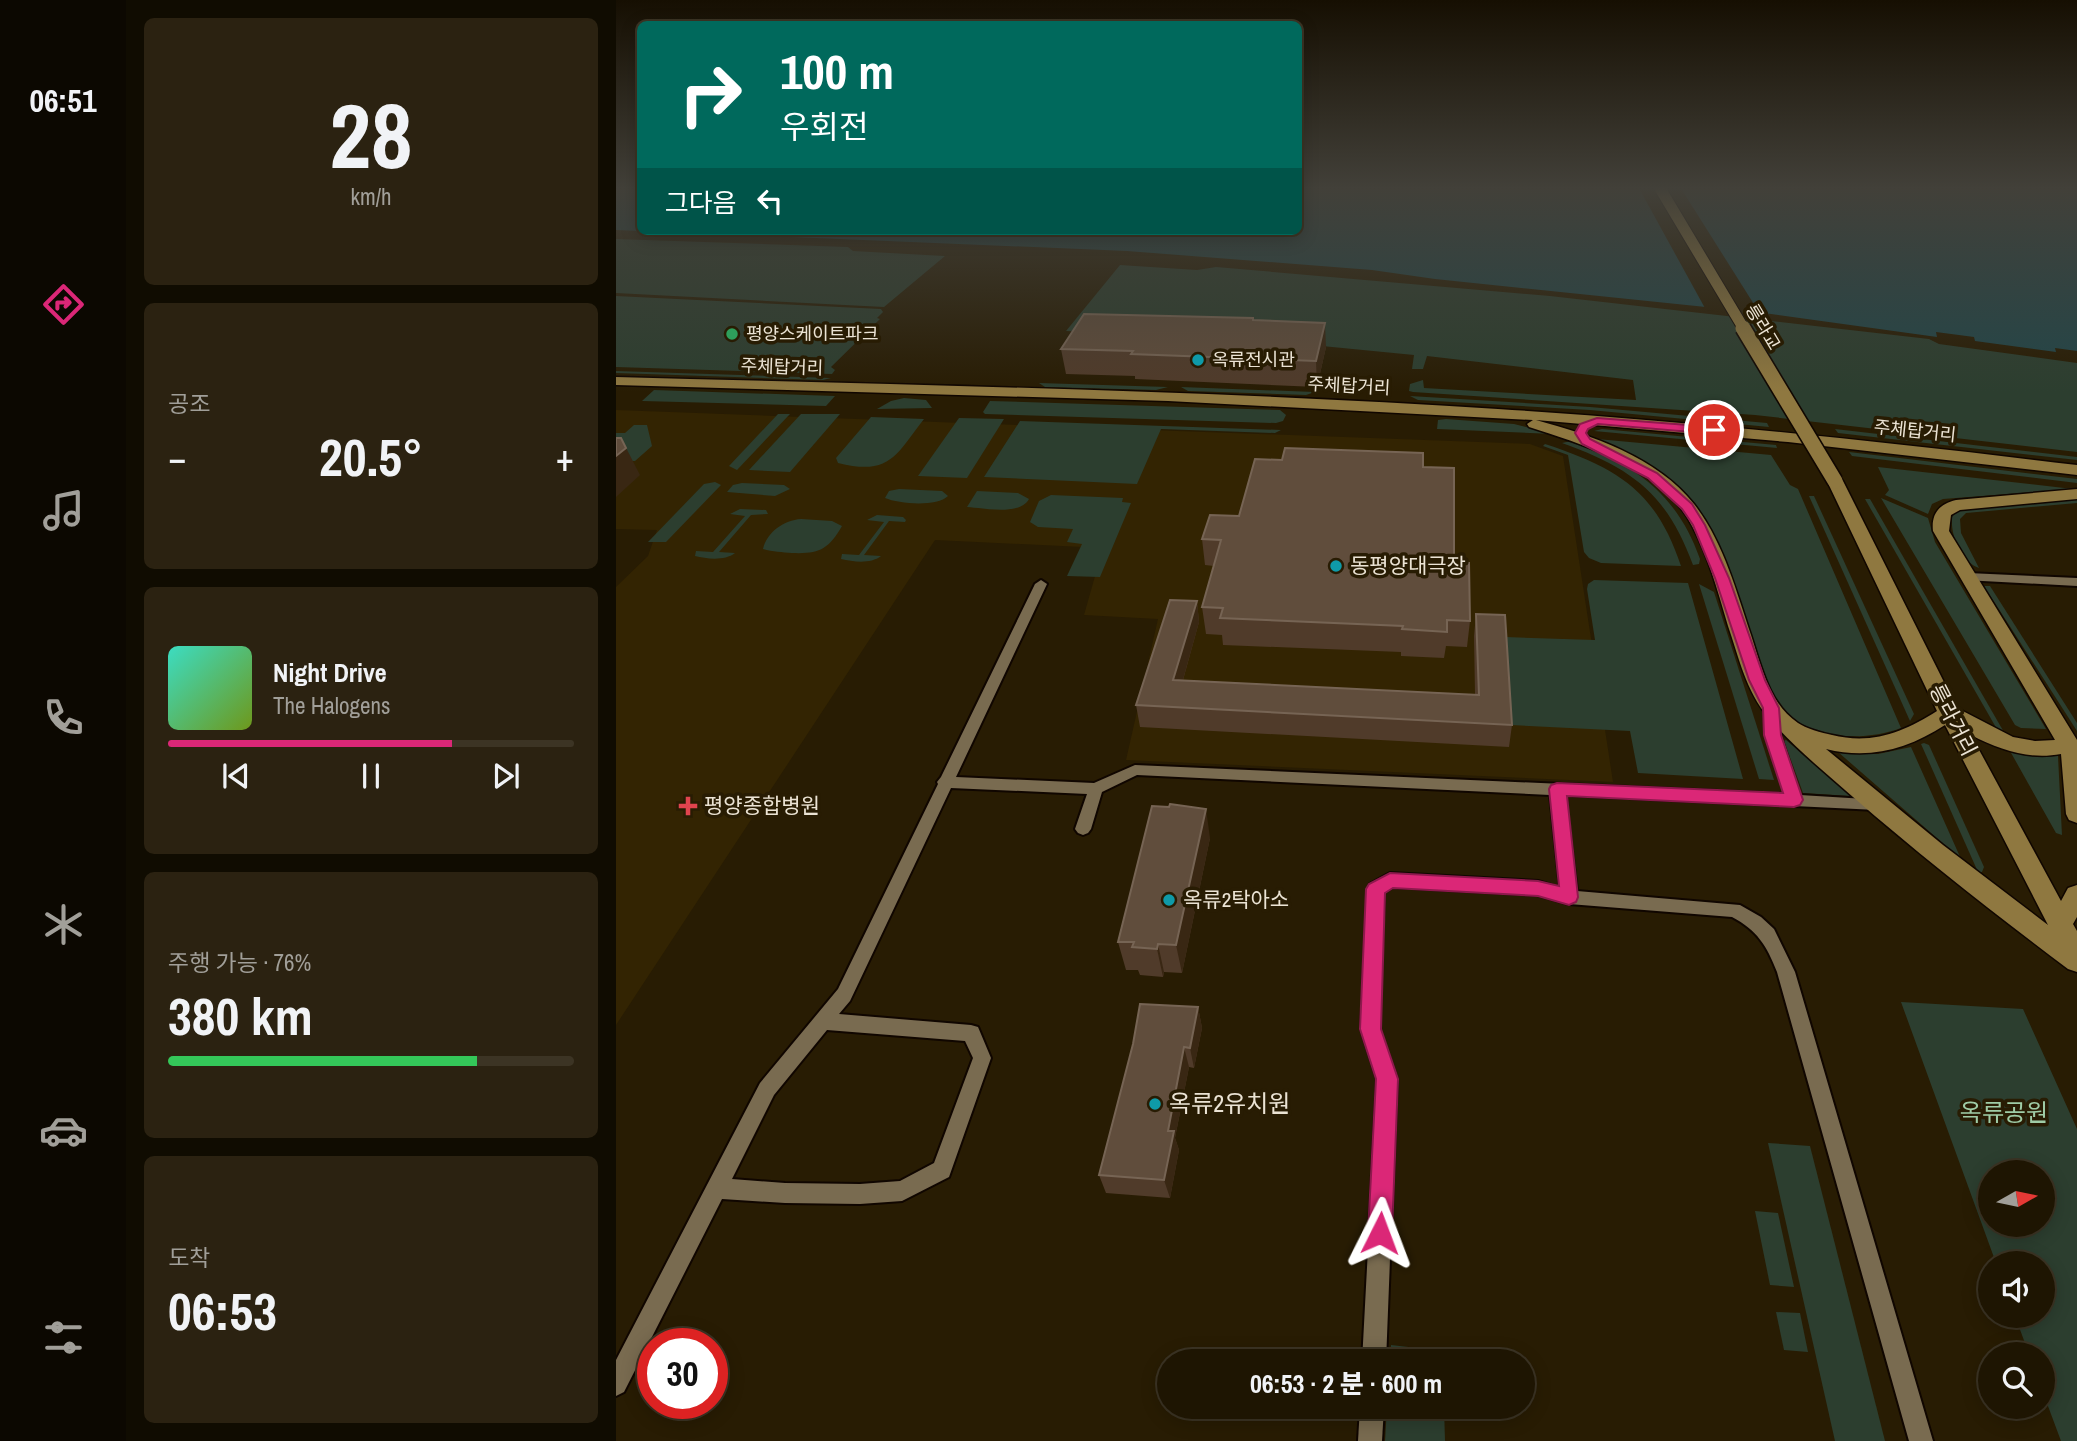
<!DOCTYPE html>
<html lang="ko">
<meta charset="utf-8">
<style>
body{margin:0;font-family:"Archivo Narrow","Noto Sans KR",sans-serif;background:#2b2211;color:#f1f3f6;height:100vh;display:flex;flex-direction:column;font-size:26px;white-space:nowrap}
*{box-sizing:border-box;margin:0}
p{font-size:23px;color:#a19f99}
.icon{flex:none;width:38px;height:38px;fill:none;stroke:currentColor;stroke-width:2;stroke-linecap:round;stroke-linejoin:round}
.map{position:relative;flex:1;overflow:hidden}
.details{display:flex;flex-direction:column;gap:18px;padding:18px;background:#100c01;width:490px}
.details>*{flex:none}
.hud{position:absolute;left:21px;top:21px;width:665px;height:214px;border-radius:10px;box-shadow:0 4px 18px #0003,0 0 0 2px #3c3424;background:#00695c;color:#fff;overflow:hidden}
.needle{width:46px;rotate:81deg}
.tools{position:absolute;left:1362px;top:1160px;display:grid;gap:14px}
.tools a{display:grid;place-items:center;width:77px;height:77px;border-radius:50%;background:#1e1502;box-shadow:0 4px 18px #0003,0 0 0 2px #3c3424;font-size:35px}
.speed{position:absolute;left:21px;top:1328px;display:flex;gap:14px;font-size:35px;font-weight:700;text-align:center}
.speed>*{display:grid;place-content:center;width:91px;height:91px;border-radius:50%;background:#1e1502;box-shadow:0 4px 18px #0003,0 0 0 2px #3c3424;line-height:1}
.speed .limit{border:10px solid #d22;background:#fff;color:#111}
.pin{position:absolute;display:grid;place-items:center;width:60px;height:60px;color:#fff;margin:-30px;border:4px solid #fff;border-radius:50%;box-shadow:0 2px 7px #0007}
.me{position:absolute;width:77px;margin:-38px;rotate:3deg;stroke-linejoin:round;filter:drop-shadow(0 0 5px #0008)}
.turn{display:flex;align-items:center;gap:24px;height:147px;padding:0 28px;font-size:32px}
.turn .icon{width:91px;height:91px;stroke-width:2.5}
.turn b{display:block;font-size:49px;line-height:60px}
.then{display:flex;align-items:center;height:66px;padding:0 28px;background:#0003;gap:14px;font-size:26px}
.big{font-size:52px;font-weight:800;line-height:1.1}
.details .card{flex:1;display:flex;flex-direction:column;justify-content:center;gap:10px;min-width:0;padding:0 24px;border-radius:10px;background:#2b2211}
.details .dial{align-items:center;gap:0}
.dial b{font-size:91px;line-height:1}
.song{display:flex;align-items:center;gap:21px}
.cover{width:84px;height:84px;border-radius:10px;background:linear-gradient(135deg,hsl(170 70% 55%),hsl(80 70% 35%))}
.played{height:7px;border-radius:4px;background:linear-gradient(90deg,#db2777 70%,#3c3424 70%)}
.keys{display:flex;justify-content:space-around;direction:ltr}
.heat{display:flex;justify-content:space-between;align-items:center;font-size:38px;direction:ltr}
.charge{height:10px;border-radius:5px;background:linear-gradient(90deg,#34c759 76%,#3c3424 0)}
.trip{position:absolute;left:541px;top:1349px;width:378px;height:70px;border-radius:35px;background:#1e1502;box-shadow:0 4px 18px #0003,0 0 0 2px #3c3424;font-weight:800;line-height:70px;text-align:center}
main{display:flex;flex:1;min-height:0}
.tab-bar{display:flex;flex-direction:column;width:126px;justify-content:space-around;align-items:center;background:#0c0801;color:#a19f99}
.tab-bar .icon{width:49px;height:49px}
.tab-bar .on{color:#db2777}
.tab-bar b{font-size:32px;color:#f1f3f6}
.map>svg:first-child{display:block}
.built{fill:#332402}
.green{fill:#2c3e2f;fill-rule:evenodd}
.water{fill:#224649}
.pier{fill:#281c03}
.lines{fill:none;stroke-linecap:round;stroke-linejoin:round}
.street-casing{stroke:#100600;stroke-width:4}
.secondary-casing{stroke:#100600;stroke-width:3}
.street{fill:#796b50;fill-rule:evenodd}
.secondary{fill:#8f7840;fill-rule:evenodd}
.secondary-bridge-far1-casing{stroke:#100600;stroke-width:13;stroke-linecap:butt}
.secondary-bridge-casing{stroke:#100600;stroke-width:18;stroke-linecap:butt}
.secondary-bridge-far1{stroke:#8f7840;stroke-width:11}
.secondary-bridge{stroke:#8f7840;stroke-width:15}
.wall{fill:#503b2a}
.shaded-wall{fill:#392713}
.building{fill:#604d3c;stroke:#766454;stroke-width:2}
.route{fill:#db2777;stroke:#8e194d;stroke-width:2}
.leisure-dot{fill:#2e9e5b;stroke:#281c03;stroke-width:2.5}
.culture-dot{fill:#0f9aa8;stroke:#281c03;stroke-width:2.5}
.health-dot{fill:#e0444e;stroke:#281c03;stroke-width:2.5}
.labels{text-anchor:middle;stroke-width:7;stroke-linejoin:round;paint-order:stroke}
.far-street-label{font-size:18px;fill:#ebe3d4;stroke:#281c03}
.far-poi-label{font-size:18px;fill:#ebe3d4;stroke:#281c03;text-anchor:start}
.poi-label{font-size:21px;fill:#ebe3d4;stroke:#281c03;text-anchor:start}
.street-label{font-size:21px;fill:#ebe3d4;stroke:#281c03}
.near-poi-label{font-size:24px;fill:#ebe3d4;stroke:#281c03;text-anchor:start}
.near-park-label{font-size:24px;fill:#9fcca6;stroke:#281c03}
</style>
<main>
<nav class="tab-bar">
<b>06:51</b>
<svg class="icon on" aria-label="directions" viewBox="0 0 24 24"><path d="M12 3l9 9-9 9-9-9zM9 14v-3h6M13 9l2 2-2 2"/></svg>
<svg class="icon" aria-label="music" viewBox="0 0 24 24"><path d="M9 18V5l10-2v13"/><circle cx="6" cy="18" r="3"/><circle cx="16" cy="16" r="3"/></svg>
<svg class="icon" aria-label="phone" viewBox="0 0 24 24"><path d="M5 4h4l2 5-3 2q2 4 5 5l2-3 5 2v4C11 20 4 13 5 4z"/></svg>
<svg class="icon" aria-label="climate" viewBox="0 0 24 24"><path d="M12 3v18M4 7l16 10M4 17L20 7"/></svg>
<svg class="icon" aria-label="car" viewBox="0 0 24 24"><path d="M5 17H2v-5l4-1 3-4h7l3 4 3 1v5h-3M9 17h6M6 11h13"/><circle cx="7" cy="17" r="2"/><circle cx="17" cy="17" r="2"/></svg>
<svg class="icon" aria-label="filters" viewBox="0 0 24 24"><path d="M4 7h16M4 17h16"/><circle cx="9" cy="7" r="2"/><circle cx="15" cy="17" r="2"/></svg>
</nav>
<section class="details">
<div class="card dial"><b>28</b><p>km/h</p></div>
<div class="card"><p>공조</p>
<div class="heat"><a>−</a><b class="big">20.5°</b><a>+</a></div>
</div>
<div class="card">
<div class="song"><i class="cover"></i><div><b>Night Drive</b><p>The Halogens</p></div></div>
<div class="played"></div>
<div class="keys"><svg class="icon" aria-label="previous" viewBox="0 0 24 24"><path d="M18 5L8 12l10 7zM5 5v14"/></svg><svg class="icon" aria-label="pause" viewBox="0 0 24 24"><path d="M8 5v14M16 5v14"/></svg><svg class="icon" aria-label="next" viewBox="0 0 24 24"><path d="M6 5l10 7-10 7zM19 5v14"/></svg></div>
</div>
<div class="card"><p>주행 가능 · 76%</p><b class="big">380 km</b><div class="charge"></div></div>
<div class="card"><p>도착</p><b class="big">06:53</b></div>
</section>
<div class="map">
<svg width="1461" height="1441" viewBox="0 0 1461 1441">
<rect width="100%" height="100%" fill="#281c03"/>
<polygon class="built" points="0,410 914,444 947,456 997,782 510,760 542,619 468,615 487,548 319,540 0,1025 0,587 32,556 41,530 0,529"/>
<g class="green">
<polygon points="0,239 232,247 237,251 329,256 268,307 0,293"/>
<polygon points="504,265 581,270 600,267 934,296 1313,339 1323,344 1461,363 1461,452 1139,415 797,392 793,391 794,384 807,380 808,388 1020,400 1017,380 811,356 807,369 796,369 798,355 665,342 450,331"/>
<polygon points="0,296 265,309 267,312 261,318 264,319 215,367 219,370 216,374 0,367"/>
<polygon points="0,371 215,378 207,380 0,373"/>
<polygon points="423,383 552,387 540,390 429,387"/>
<polygon points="565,387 699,392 690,395 572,391"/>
<polygon points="38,390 219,396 210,406 26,401"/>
<polygon points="794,396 974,407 1151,423 1153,427 974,410 802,400"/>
<polygon points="288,398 310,400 316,408 261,409 275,401"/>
<polygon points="374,401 664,410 670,415 667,421 660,423 369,414 367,412"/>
<polygon points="162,414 174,414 121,470 113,466"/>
<polygon points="185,414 224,414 174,472 133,470"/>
<path d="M255 417 308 419C280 455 274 476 222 463L220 458Z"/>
<polygon points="343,418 388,419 351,478 302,476"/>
<polygon points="830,419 898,424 937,434 821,429 822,420"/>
<polygon points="404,421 665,430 659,433 545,429 521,484 368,477"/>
<polygon points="18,425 31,425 36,446 19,461 0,461 0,433 9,433"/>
<polygon points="986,429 1160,445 1161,448 978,431"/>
<polygon points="1219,429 1461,457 1461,460 1222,433"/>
<path d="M981 439 1155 455 1174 485 1182 489 1285 728C1239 745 1175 738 1152 688L1091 522 1070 495 1044 473 1012 453Z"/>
<path d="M955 441C1019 464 1061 494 1084 559L1083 564 1077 565C1051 494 1016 468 946 443Z"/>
<path d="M929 444C1002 468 1040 491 1065 566L985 563 973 558 968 552 952 455 927 446Z"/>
<polygon points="1233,452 1461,479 1461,483 1236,456"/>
<polygon points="1262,467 1457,489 1327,499 1316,504 1312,514 1269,495 1273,490"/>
<polygon points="99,482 105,485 50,542 32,542 88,484"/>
<polygon points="126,483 168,485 174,489 159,496 111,492 117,485"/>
<path d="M283 489 326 491 332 496C321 507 283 504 269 498L273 491Z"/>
<path d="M361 491 402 493 413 499C404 516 368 508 351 507Z"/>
<polygon points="435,495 507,498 506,502 515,503 484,577 451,576 466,544 451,542 457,529 422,527 414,522 423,501"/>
<polygon points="1193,496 1198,496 1298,714 1294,721"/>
<polygon points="1265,498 1312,518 1319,542 1430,729 1405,728 1399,725"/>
<polygon points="1249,499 1254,499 1389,734 1382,731"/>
<path d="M1461 499V503L1350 513 1344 519 1345 533 1363 568C1346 562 1334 536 1336 517L1343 509Z"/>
<path d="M124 509 150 510 152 514 135 515 103 552 119 553C109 561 91 559 79 556L80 551 97 552 129 516 114 514Z"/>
<path d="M261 515 287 517 290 520 289 522 273 521 248 555 265 556C255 564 238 562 225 559L226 554 243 555 268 522 251 520Z"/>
<path d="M185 519 216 521 226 526C212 550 203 554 176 553 166 552 157 552 147 549 151 532 168 520 185 519Z"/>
<polygon points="978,580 1072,583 1127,779 1022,773 1014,731 895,725 889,637 979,640 971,589 972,584"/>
<polygon points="1083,584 1098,592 1158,780 1143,779"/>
<polygon points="1368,586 1374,586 1461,723 1461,731"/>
<polygon points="1170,740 1232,792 1234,796 1187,793 1168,741"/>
<polygon points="1308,743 1313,745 1368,867 1366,872 1362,872 1305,744"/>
<polygon points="1295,747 1345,859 1222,752 1262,754"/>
<polygon points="1394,751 1417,756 1442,756 1446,835 1440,833"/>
<path d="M1285 1002 1407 1009 1461 1129V1441H1445L1426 1390V1354H1413L1399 1316H1426V1264L1380 1263ZM1374 1172H1426V1225H1374Z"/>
<polygon points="1152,1143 1194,1146 1269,1441 1219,1441"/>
<polygon points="1139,1211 1162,1213 1178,1287 1154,1285"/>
<polygon points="1160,1312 1184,1313 1192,1352 1168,1350"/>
<polygon points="775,1345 827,1351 827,1361 774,1361"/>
<polygon points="771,1407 828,1407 829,1441 769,1441"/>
</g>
<g class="water">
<polygon points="0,190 24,190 24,231 0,230"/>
<polygon points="683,190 1461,190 1461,351 1439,348 1440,352 1359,341 1358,337 1320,332 1321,337 1148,313 819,279 756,270 511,251 34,231 682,231"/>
</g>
<polygon class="pier" points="1024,190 1066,190 1146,317 1090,310"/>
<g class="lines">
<defs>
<g id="street">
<polygon points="1352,573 1461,578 1461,586 1348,580 1346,577 1348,574"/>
<path d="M425 580 431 584 340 777 478 783 519 765 1169 794 1150 735 1148 708 1155 703 1162 708 1164 735 1184 795 1266 800 1269 804 1266 808 1261 810 949 795 961 891 1124 905 1145 917 1158 929 1179 972 1317 1441H1293L1161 972C1151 946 1141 930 1116 917L953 904 922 895 777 887 768 892 763 1029 781 1079 770 1362H746L761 1079 745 1029 752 889 754 884 774 873 922 881 944 888 934 795 521 775 486 792 475 829 472 833 467 835 462 833 459 829 471 794 335 788 234 1001 223 1014 355 1025 362 1027 375 1058 333 1177 286 1201 244 1204 169 1203 106 1199 8 1392 0 1396V1360L144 1083 222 989 322 784 321 782 325 777 419 584ZM211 1030 349 1041 357 1058 318 1163 284 1181 244 1184 169 1183 116 1179 158 1095Z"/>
<polygon points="744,1407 768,1407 766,1441 742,1441"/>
</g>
<path id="secondary" d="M0 377C294 385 589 390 882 409 1076 421 1269 442 1461 465V475L1172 442 920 420C975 435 1041 457 1078 504 1107 541 1120 590 1135 635 1145 665 1153 704 1182 723 1189 728 1206 733 1216 735 1256 745 1288 732 1321 711L1211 481 1213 478H1225L1227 481 1341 708 1397 737 1419 741 1439 740 1317 531C1315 514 1323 504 1340 500L1461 489V499L1344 510 1335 515 1333 531 1461 740V823L1453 820 1450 814 1445 754C1413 760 1384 750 1355 735L1445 901 1452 888 1461 885V917L1457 924 1461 931V972L1452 969C1379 914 1306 857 1237 797 1208 771 1177 747 1152 717 1130 691 1123 658 1112 626 1101 589 1091 550 1071 517 1037 465 968 445 913 427L911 424 917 420 552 401 0 385ZM1329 725 1432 925 1327 845 1210 749C1254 760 1292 749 1329 725Z"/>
</defs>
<use href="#street" class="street-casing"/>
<use href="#secondary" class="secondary-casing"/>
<use href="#street" class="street"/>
<use href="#secondary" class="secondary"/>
<defs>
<polyline id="secondary-bridge-far1" points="1045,190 1128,329"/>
<polyline id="secondary-bridge" points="1127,328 1219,481"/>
</defs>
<use href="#secondary-bridge-far1" class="secondary-bridge-far1-casing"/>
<use href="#secondary-bridge" class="secondary-bridge-casing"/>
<use href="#secondary-bridge-far1" class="secondary-bridge-far1"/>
<use href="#secondary-bridge" class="secondary-bridge"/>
</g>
<g class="wall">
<polygon points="637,320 710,347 701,387 519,379 519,376 450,374 445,349"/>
<polygon points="623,516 838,562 854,621 851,647 830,646 828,658 785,656 785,652 607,645 606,635 590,634 586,607 598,566 589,565 586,539"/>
<polygon points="581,601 583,622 567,680 859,695 858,636 860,614 896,725 893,747 524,727 520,705"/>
<polygon points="594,838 566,973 548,972 547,977 524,975 522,970 510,970 502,942"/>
<polygon points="582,1007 586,1028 578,1068 573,1067 559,1138 563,1150 554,1198 490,1193 483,1175"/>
</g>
<g class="shaded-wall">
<polygon points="709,323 710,347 701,387 700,361"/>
<polygon points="5,438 24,475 0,497 0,456"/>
<polygon points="581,601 583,622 561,701 557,680"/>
<polygon points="590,809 594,838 566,973 560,945"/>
<polygon points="542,944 548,972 547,977 541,949"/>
<polygon points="582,1007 586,1028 578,1068 574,1048"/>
<polygon points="568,1047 573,1067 559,1138 563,1150 554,1198 548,1180 552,1131"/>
</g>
<g class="building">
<polygon points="468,314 637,318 637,320 709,323 700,361 515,354 517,351 445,349"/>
<polygon points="0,438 5,438 10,448 0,456"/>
<polygon points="669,448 807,453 807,467 838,468 838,562 853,563 854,621 831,620 831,632 786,629 787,626 604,618 607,608 586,607 605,540 586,539 594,515 623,516 639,459 666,460"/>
<polygon points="554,600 581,601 557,680 863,695 860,614 889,615 896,725 520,705"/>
<polygon points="554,804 590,809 560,945 542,944 541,949 516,947 518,942 502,942 536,806 553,807"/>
<polygon points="524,1004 582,1007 574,1048 568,1047 552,1131 558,1131 548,1180 483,1175 517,1044"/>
</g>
<linearGradient id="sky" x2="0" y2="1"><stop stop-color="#160f02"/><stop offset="0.48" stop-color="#424039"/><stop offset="1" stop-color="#424039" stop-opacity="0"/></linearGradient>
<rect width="1461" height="392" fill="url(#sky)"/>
<polygon class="route" points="981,418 1098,427 1104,430 1098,434 982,424 972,429 970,433 974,439 1041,473 1076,504 1089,525 1113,578 1149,680 1163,708 1165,735 1187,800 1184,805 1178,807 951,796 962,897 960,902 953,905 922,896 777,888 769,893 765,1029 782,1079 776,1233 772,1241 764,1245 755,1241 752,1233 760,1079 744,1029 750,889 753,884 774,873 922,881 943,886 933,789 935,785 941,783 1167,793 1148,735 1147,708 1133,680 1099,578 1077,525 1066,509 1032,478 966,444 959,433 964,424"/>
<circle class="leisure-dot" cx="116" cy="334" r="7"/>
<g class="culture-dot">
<circle cx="582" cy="360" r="7"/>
<circle cx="720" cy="566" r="7"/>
<circle cx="553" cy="900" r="7"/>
<circle cx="539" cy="1104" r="7"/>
</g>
<path class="health-dot" d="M68.5 795.5h7v7h7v7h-7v7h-7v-7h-7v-7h7z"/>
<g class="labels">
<g class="far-street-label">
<text transform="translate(1147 327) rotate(59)" y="6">릉라교</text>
<text transform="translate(166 367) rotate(2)" y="6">주체탑거리</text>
<text transform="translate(733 386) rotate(3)" y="6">주체탑거리</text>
<text transform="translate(1299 431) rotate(6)" y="6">주체탑거리</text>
</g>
<g class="far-poi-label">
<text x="130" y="340">평양스케이트파크</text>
<text x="596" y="366">옥류전시관</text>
</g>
<g class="poi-label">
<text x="734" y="573">동평양대극장</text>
<text x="88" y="813">평양종합병원</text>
<text x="567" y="907">옥류2탁아소</text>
</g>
<g class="street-label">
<text transform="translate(1337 720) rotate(63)" y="7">릉라거리</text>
</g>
<g class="near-poi-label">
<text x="553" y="1112">옥류2유치원</text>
</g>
<g class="near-park-label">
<text x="1388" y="1121">옥류공원</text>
</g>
</g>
</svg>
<div class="tools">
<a><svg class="needle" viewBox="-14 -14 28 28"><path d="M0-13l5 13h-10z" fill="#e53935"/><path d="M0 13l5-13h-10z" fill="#a19f99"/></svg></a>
<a><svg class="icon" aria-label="sound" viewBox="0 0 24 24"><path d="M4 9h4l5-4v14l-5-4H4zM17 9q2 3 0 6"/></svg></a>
<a><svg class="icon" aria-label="search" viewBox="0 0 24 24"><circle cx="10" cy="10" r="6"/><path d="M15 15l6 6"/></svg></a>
</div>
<div class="speed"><div class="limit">30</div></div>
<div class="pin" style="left:1098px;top:430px;background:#d93025"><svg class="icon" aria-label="arrive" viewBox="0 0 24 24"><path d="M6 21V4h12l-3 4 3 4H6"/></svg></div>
<svg class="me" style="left:764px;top:1233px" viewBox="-20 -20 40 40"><path d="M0-17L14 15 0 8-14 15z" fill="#db2777" stroke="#fff" stroke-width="4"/></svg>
<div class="trip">06:53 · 2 분 · 600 m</div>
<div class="hud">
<div class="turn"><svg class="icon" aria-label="right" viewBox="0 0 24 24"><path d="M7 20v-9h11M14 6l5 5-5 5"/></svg><div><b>100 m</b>우회전</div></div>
<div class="then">그다음<svg class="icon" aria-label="left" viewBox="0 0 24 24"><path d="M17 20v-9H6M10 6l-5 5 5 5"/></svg></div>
</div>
</div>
</main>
